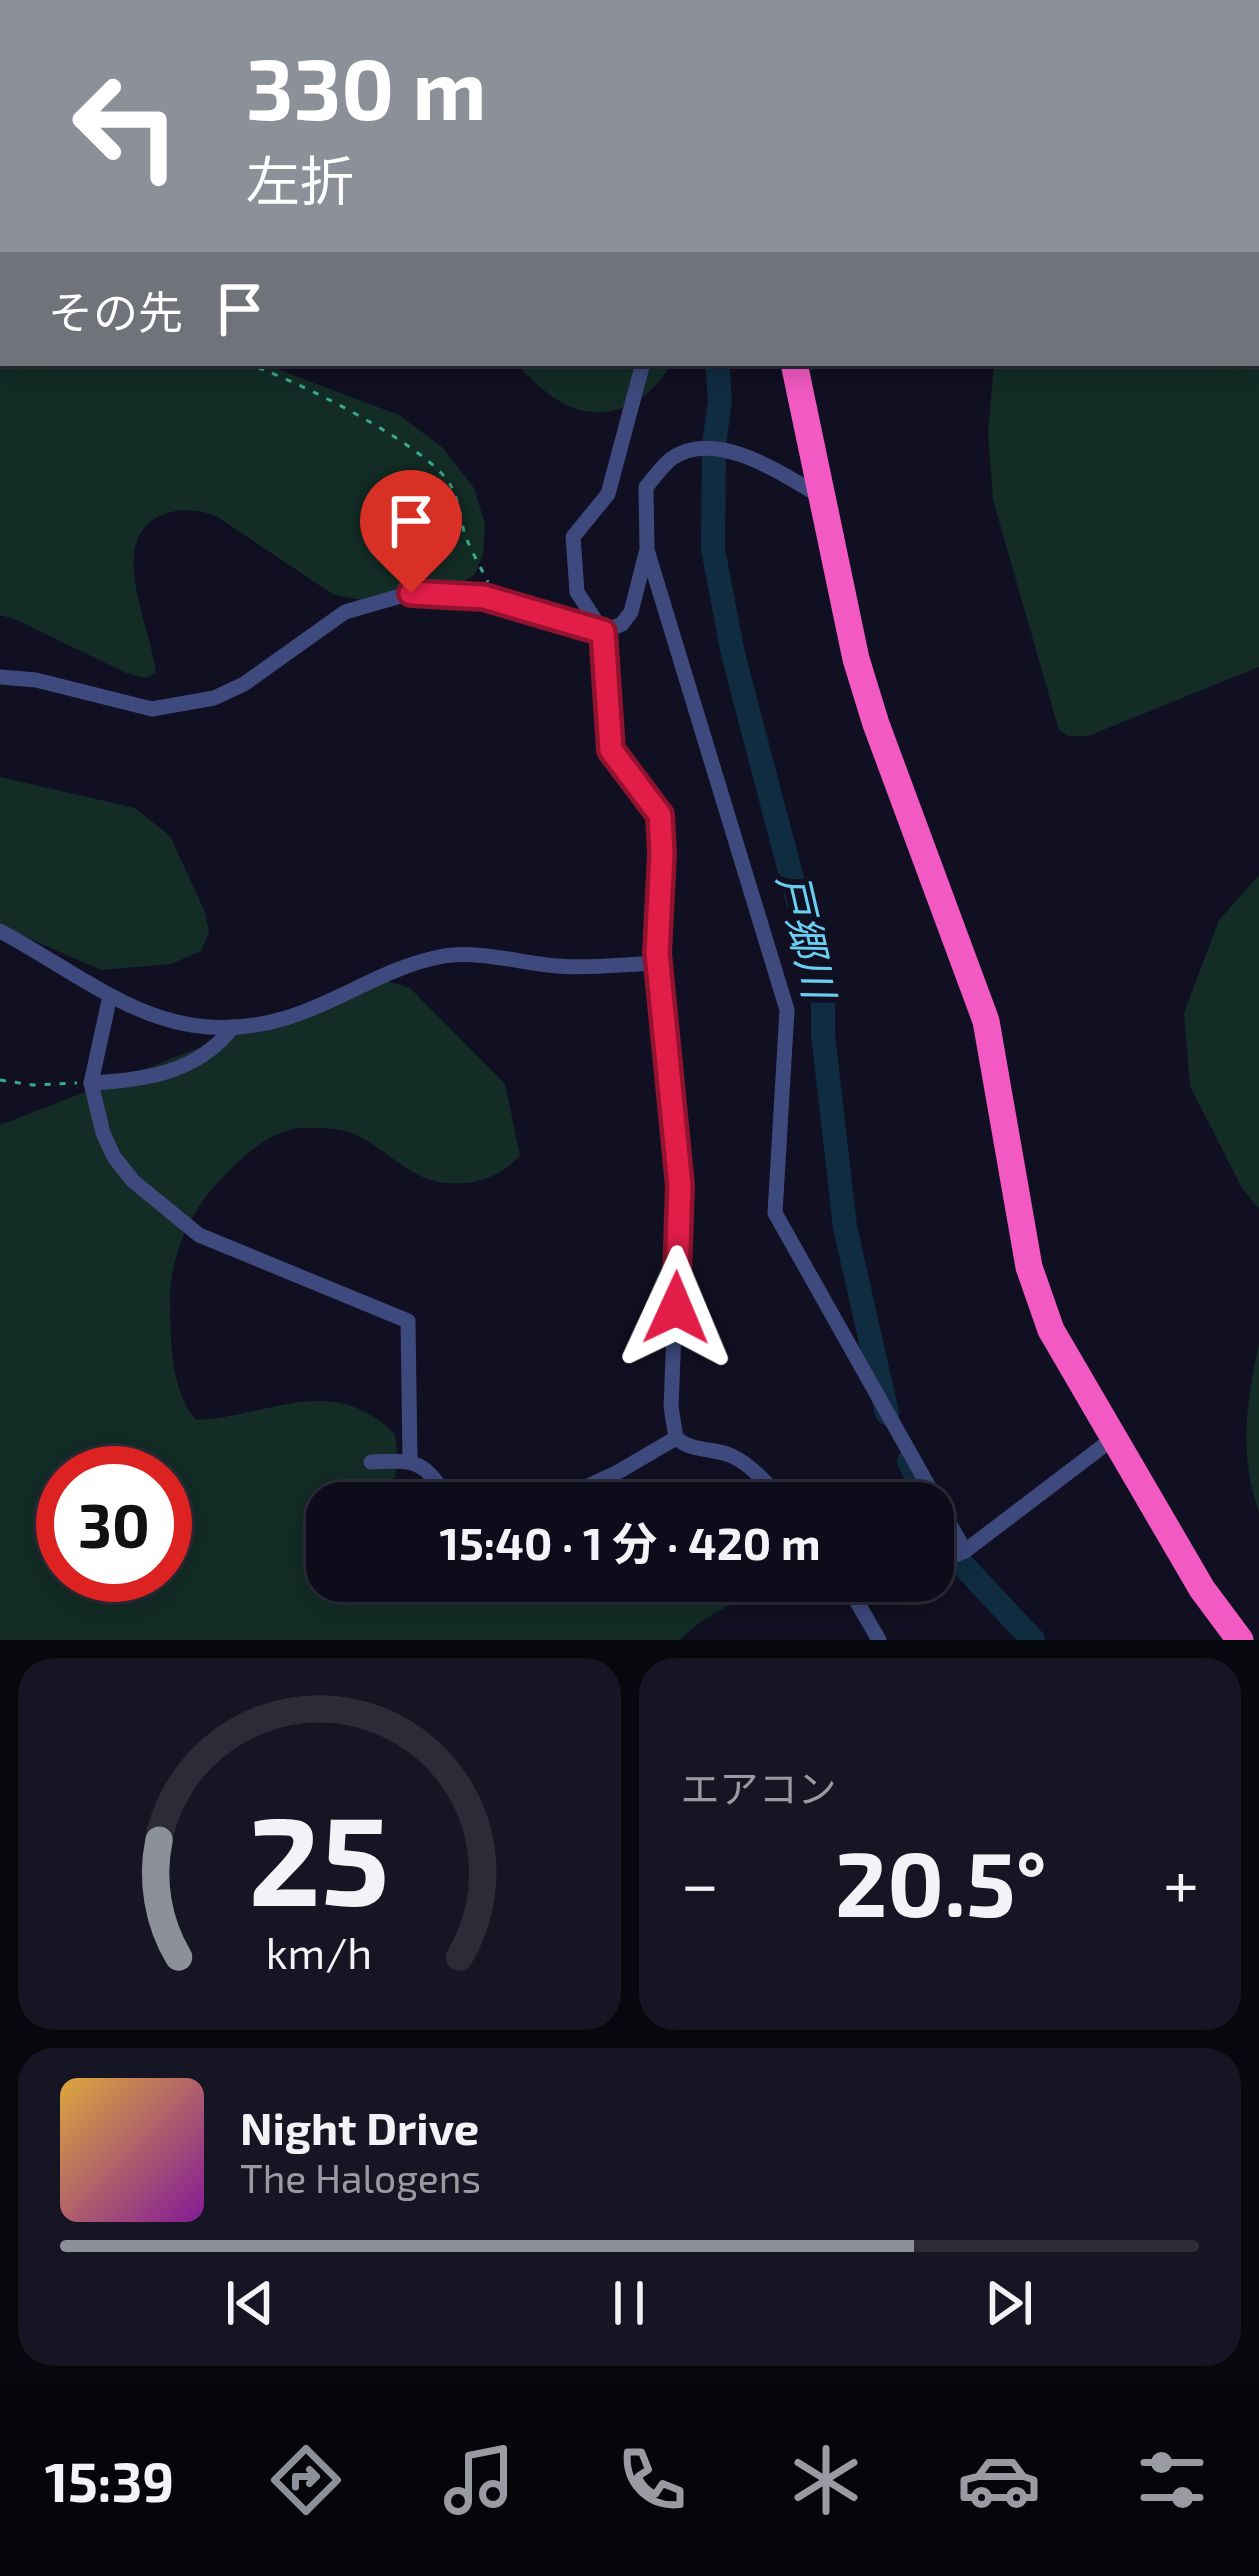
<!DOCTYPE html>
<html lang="ja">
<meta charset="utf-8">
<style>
body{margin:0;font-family:"Exo 2","Noto Sans JP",sans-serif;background:#151523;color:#f1f3f6;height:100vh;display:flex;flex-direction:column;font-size:45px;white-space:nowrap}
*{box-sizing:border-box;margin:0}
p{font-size:39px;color:#9a9ba2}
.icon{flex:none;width:66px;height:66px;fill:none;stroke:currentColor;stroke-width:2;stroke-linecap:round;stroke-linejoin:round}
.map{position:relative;height:1640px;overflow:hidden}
.panel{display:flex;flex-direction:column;gap:18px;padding:18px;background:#07070e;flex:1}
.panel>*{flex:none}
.banner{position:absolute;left:0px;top:0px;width:1260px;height:366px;box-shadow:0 6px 30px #0003,0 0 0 3px #2c2c39;background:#8c9099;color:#fff;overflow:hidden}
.speed{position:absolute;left:36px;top:1446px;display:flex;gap:24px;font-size:60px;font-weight:700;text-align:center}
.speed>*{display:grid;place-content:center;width:156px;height:156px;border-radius:50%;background:#0c0c1a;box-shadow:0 6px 30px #0003,0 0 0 3px #2c2c39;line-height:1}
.speed .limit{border:18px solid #d22;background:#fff;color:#111}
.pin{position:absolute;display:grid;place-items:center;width:102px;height:102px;color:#fff;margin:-123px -51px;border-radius:50% 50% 50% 0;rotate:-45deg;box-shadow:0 0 12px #0007}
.pin .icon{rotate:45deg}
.me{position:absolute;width:132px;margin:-66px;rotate:1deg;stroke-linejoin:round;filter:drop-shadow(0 0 9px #0008)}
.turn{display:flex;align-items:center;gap:42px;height:252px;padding:0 48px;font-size:54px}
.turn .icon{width:156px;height:156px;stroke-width:2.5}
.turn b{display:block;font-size:84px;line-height:102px}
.then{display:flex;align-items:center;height:114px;padding:0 48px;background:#0003;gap:24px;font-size:45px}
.big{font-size:90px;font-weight:700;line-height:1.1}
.panel .card{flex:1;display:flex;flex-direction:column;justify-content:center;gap:18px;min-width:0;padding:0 42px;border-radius:36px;background:#151523}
.panel .dial{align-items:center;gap:0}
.dial svg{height:312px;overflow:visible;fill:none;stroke:#2c2c39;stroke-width:7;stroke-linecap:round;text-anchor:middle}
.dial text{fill:#f1f3f6;stroke:none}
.song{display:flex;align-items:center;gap:36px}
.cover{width:144px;height:144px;border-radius:18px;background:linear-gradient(135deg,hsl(40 70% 55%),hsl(290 70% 35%))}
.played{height:12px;border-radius:6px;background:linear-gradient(90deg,#8c9099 75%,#2c2c39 75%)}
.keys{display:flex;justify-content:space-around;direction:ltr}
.heat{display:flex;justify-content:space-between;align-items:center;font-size:66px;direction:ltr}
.panel .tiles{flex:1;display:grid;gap:18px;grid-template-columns:1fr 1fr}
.card:last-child{grid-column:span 2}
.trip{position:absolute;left:306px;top:1482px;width:648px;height:120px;border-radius:36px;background:#0c0c1a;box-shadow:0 6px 30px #0003,0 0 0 3px #2c2c39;font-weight:700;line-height:120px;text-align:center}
.tabs{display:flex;height:192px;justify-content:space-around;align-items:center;background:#05050a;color:#9a9ba2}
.tabs .icon{width:84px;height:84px}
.tabs .active{color:#8c9099}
.tabs b{font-size:54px;color:#f1f3f6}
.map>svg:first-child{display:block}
.green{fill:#132c26;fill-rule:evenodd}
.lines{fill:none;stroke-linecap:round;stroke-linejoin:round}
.river{stroke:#102c41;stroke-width:24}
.path{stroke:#38ab8d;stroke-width:3;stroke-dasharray:6 9;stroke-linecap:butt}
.street{stroke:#3e497d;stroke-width:15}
.highway{stroke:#f259c2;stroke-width:27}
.route-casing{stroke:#92132f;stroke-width:30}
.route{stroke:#e11d48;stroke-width:21}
.labels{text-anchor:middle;stroke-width:12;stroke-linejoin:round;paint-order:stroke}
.water-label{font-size:42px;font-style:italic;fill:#6ad0f3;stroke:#101022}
</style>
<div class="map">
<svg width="1259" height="1640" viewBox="0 0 1259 1640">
<rect width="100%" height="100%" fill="#101022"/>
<g class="green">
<path d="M0 0 368 3H3V363H261L399 415 442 447 474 488 485 524 483 554 475 574 452 590 419 604 380 603 334 595 216 516C196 509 180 507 160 516 106 541 151 627 156 673L145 678 126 673 17 620 0 615Z"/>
<polygon points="1219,0 1259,0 1259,667 1088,736 1068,736 1059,730 993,500 988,433 994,363 1257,363 1257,3 1214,3"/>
<path d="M516 363H671C654 397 617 421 577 409 555 403 530 379 516 363Z"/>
<polygon points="0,777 135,808 170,836 205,912 209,932 201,951 171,964 101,970 0,926"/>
<polygon points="1259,875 1259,1209 1242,1188 1190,1086 1184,1013 1219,920"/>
<path d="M387 981 410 988 505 1084 520 1155C499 1181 461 1190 428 1179 400 1169 377 1142 349 1132 337 1128 315 1127 303 1128 268 1129 234 1164 213 1188 185 1220 169 1263 170 1306 171 1344 171 1390 196 1420 270 1417 331 1371 395 1434L398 1460 390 1503H327V1581H368L378 1601 448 1595 488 1581H802C761 1590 709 1609 680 1640H0V1125L315 1003ZM63 1473H165V1575H63Z"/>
<path d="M1259 1345V1512C1239 1458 1246 1400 1259 1345Z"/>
</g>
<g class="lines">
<g class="river">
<polyline points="717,363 720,400 714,445 713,549 733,654 823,997 823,1034 845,1227 887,1413"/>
<polyline points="909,1461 928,1503"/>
<polyline points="933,1512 960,1562 1033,1640"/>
</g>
<g class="path">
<polyline points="938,3 940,0"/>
<polyline points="1257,105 1259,104"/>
<polyline points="0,268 3,268"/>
<path d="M244 363C289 376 430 446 451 486 460 502 460 523 467 540 473 554 481 568 488 582"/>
<polyline points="0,1080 33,1085 77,1083"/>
</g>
<g class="street">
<path d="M643 363 608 494 573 537 577 592 603 632 611 750 660 815V1008L675 1115 680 1186 671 1407 676 1438C694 1453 712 1447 732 1456 753 1466 769 1486 784 1503"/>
<path d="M820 496C782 474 715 427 671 459 662 466 654 478 646 487L647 550 787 1010 775 1213 965 1551"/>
<polyline points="0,677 36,680 152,709 214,698 244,684 345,612 411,593 484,597 603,632 622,624 631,612 646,553"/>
<path d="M0 931C97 983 167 1054 286 1018 339 1002 384 968 439 957 476 949 520 963 557 966 590 969 625 964 658 963"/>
<polyline points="110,996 91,1083 103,1133 114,1157 133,1181 199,1235 408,1321 410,1459"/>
<path d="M91 1083C146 1080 197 1073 233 1027"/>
<path d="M371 1462C420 1459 424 1462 451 1503"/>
<polyline points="551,1503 618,1472 676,1438"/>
<polyline points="933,1565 965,1551 1115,1437"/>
<polyline points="845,1581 879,1640"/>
<polyline points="858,1600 899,1581"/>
</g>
<g class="highway">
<polyline points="683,0 684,3"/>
<polyline points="794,363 856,659 876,724 986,1021 1029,1267 1051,1330 1202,1589 1240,1640"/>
</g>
</g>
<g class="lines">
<defs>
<polyline id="route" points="411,593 484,597 603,632 611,750 660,815 662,854 657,953 680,1186 676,1308"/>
</defs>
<use href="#route" class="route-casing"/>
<use href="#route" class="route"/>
</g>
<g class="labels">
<g class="water-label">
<text transform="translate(806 936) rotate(77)" y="15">戸郷川</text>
</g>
</g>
</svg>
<div class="speed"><div class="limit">30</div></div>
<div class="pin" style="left:411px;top:593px;background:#d93025"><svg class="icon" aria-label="arrive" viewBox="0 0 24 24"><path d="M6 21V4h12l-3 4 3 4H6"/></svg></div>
<svg class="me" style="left:676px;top:1308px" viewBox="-20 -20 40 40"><path d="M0-17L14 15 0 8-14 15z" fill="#e11d48" stroke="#fff" stroke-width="4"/></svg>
<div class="trip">15:40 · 1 分 · 420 m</div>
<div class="banner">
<div class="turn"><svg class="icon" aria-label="left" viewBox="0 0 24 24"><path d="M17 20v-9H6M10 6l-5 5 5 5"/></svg><div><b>330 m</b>左折</div></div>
<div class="then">その先<svg class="icon" aria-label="arrive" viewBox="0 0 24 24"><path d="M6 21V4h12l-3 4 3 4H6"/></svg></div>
</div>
</div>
<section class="panel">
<div class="tiles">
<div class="card dial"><svg viewBox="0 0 100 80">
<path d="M14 69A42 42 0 1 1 86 69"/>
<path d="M14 69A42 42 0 0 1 9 39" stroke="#8c9099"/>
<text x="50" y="56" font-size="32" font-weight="700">25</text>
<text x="50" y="72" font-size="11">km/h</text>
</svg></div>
<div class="card"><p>エアコン</p>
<div class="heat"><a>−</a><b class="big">20.5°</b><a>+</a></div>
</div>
<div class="card">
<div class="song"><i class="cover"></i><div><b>Night Drive</b><p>The Halogens</p></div></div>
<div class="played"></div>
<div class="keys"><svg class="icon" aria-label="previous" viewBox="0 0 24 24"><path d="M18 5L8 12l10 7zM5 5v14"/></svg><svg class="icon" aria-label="pause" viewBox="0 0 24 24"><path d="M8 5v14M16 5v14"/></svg><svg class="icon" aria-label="next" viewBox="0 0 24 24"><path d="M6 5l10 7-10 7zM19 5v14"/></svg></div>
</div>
</div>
</section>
<nav class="tabs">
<b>15:39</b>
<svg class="icon active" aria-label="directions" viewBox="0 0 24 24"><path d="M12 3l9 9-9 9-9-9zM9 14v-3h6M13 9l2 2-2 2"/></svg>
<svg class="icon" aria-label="music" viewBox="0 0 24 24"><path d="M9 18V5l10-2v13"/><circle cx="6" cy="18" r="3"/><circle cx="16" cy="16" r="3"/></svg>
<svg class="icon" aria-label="phone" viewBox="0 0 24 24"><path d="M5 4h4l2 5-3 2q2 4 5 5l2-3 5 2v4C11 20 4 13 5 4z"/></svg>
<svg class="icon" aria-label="climate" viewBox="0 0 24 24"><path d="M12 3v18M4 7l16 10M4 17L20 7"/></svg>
<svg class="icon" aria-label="car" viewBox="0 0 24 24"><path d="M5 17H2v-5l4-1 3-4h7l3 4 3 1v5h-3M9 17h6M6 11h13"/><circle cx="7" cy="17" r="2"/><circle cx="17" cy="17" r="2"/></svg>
<svg class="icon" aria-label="filters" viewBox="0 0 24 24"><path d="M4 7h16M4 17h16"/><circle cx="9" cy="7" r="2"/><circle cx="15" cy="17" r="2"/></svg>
</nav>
